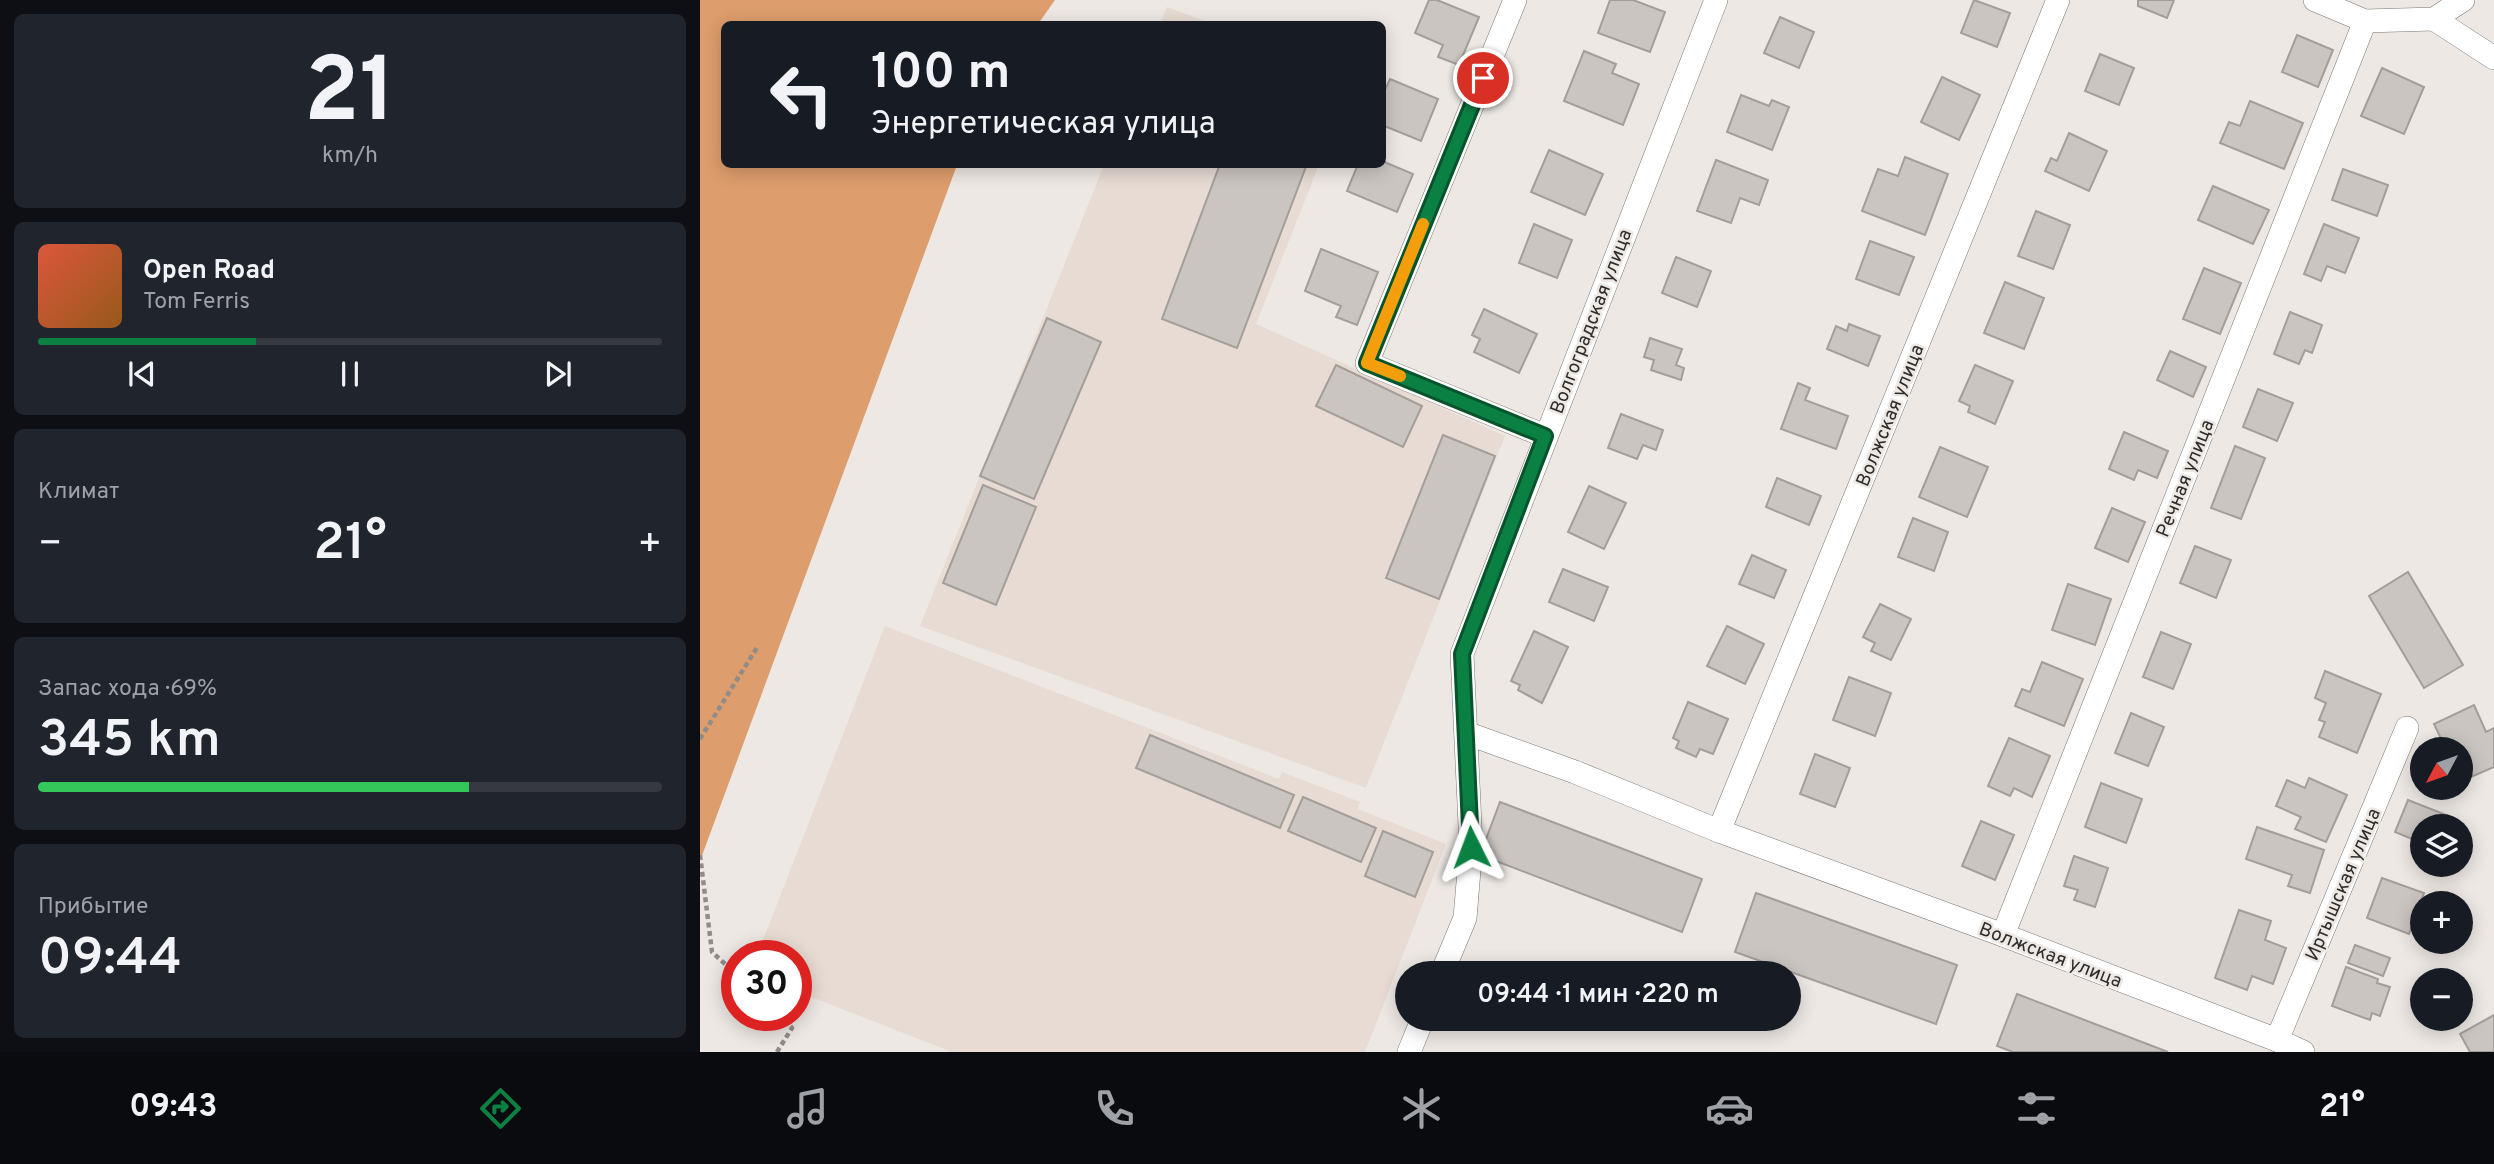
<!DOCTYPE html>
<html lang="ru">
<meta charset="utf-8">
<style>
body{margin:0;font-family:Overpass,sans-serif;background:#20242c;color:#f1f3f6;height:100vh;display:flex;flex-direction:column;font-size:26px;white-space:nowrap}
*{box-sizing:border-box;margin:0}
p{font-size:23px;color:#9ea1a6}
.icon{flex:none;width:38px;height:38px;fill:none;stroke:currentColor;stroke-width:2;stroke-linecap:round;stroke-linejoin:round}
.map{position:relative;flex:1;overflow:hidden}
.panel{display:flex;flex-direction:column;gap:14px;padding:14px;background:#0d0f14;width:700px}
.panel>*{flex:none}
.top-card{position:absolute;left:21px;top:21px;width:665px;height:147px;border-radius:10px;box-shadow:0 4px 18px #0003;background:#171b24;color:#f1f3f6;overflow:hidden}
.needle{width:46px;rotate:229deg}
.buttons{position:absolute;left:1710px;top:737px;display:grid;gap:14px}
.buttons a{display:grid;place-items:center;width:63px;height:63px;border-radius:50%;background:#171b24;box-shadow:0 4px 18px #0003;font-size:35px}
.speed{position:absolute;left:21px;top:940px;display:flex;gap:14px;font-size:35px;font-weight:700;text-align:center}
.speed>*{display:grid;place-content:center;width:91px;height:91px;border-radius:50%;background:#171b24;box-shadow:0 4px 18px #0003;line-height:1}
.speed .limit{border:10px solid #d22;background:#fff;color:#111}
.pin{position:absolute;display:grid;place-items:center;width:60px;height:60px;color:#fff;margin:-30px;border:4px solid #fff;border-radius:50%;box-shadow:0 2px 7px #0007}
.me{position:absolute;width:77px;margin:-38px;rotate:357deg;stroke-linejoin:round;filter:drop-shadow(0 0 5px #0008)}
.turn{display:flex;align-items:center;gap:24px;height:147px;padding:0 35px;font-size:32px}
.turn .icon{width:91px;height:91px;stroke-width:2.5}
.turn b{display:block;font-size:49px;line-height:60px}
.big{font-size:52px;font-weight:600;line-height:1.1}
.panel .card{flex:1;display:flex;flex-direction:column;justify-content:center;gap:10px;min-width:0;padding:0 24px;border-radius:10px;background:#20242c}
.panel .dial{align-items:center;gap:0}
.dial b{font-size:91px;line-height:1}
.song{display:flex;align-items:center;gap:21px}
.cover{width:84px;height:84px;border-radius:10px;background:linear-gradient(135deg,hsl(10 70% 55%),hsl(30 70% 35%))}
.played{height:7px;border-radius:4px;background:linear-gradient(90deg,#0b8043 35%,#363941 35%)}
.keys{display:flex;justify-content:space-around;direction:ltr}
.heat{display:flex;justify-content:space-between;align-items:center;font-size:38px;direction:ltr}
.charge{height:10px;border-radius:5px;background:linear-gradient(90deg,#34c759 69%,#363941 0)}
.trip{position:absolute;left:695px;top:961px;width:406px;height:70px;border-radius:35px;background:#171b24;box-shadow:0 4px 18px #0003;font-weight:600;line-height:70px;text-align:center}
.menu{display:flex;height:112px;justify-content:space-around;align-items:center;background:#090b0e;color:#9ea1a6}
.menu .icon{width:49px;height:49px}
.menu .on{color:#0b8043}
.menu b{font-size:32px;color:#f1f3f6}
main{display:flex;flex:1;min-height:0}
.map>svg:first-child{display:block}
.built{fill:#e7dbd3}
.forest{fill:#dd9d6c}
.building{fill:#cac5c1;stroke:#a39e9a;stroke-width:2}
.lines{fill:none;stroke-linecap:round;stroke-linejoin:round}
.street-casing{stroke:#7c7773;stroke-width:24}
.path{stroke:#908c89;stroke-width:4.5;stroke-dasharray:5 3.5;stroke-linecap:butt}
.street{stroke:#fff;stroke-width:23}
.route-casing{stroke:#07532c;stroke-width:18}
.route{stroke:#0b8043;stroke-width:12}
.slow{stroke:#f59e0b;stroke-width:12}
.labels{text-anchor:middle;stroke-width:5;stroke-linejoin:round;paint-order:stroke}
.street-label{font-size:19px;fill:#2e2c2a;stroke:#ede8e3}
</style>
<main>
<section class="panel">
<div class="card dial"><b>21</b><p>km/h</p></div>
<div class="card">
<div class="song"><i class="cover"></i><div><b>Open Road</b><p>Tom Ferris</p></div></div>
<div class="played"></div>
<div class="keys"><svg class="icon" aria-label="previous" viewBox="0 0 24 24"><path d="M18 5L8 12l10 7zM5 5v14"/></svg><svg class="icon" aria-label="pause" viewBox="0 0 24 24"><path d="M8 5v14M16 5v14"/></svg><svg class="icon" aria-label="next" viewBox="0 0 24 24"><path d="M6 5l10 7-10 7zM19 5v14"/></svg></div>
</div>
<div class="card"><p>Климат</p>
<div class="heat"><a>−</a><b class="big">21°</b><a>+</a></div>
</div>
<div class="card"><p>Запас хода · 69%</p><b class="big">345 km</b><div class="charge"></div></div>
<div class="card"><p>Прибытие</p><b class="big">09:44</b></div>
</section>
<div class="map">
<svg width="1794" height="1052" viewBox="0 0 1794 1052">
<rect width="100%" height="100%" fill="#ede8e3"/>
<g class="built">
<polygon points="467,7 513,24 460,24"/>
<polygon points="404,165 619,165 556,324 805,436 666,788 220,626"/>
<polygon points="185,626 579,779 582,772 660,802 658,809 746,844 665,1052 252,1052 96,991 96,956 57,956"/>
</g>
<polygon class="forest" points="0,0 355,0 338,24 24,24 24,164 257,165 0,861"/>
<g class="building">
<polygon points="729,0 737,0 779,17 759,65 738,57 743,45 715,33"/>
<polygon points="910,0 933,0 965,12 950,52 898,33"/>
<polygon points="1274,0 1310,13 1297,47 1261,33"/>
<polygon points="1438,0 1474,0 1467,18 1438,6"/>
<polygon points="1080,17 1114,32 1099,68 1064,53"/>
<polygon points="1597,35 1633,50 1618,87 1582,72"/>
<polygon points="884,51 916,64 912,73 939,84 923,125 864,101"/>
<polygon points="1400,54 1434,68 1419,105 1385,91"/>
<polygon points="1682,68 1724,87 1704,134 1661,116"/>
<polygon points="1242,77 1280,95 1259,140 1221,122"/>
<polygon points="690,79 738,99 721,141 682,125 682,96"/>
<polygon points="1041,95 1069,106 1072,100 1089,107 1072,150 1027,132"/>
<polygon points="1550,101 1603,123 1584,169 1520,143 1529,122 1540,126"/>
<polygon points="1369,133 1407,151 1389,191 1345,171 1351,158 1357,161"/>
<polygon points="849,150 903,174 885,215 831,192"/>
<polygon points="1205,157 1248,174 1225,235 1162,211 1178,169 1198,176"/>
<polygon points="1016,160 1068,180 1059,205 1040,198 1031,223 997,211"/>
<polygon points="682,161 713,174 697,212 647,191 658,164 682,164"/>
<polygon points="520,164 607,164 537,348 462,319"/>
<polygon points="1643,169 1688,185 1677,216 1632,200"/>
<polygon points="1513,186 1569,210 1553,244 1498,220"/>
<polygon points="1336,211 1370,225 1353,269 1318,256"/>
<polygon points="834,224 872,240 857,278 819,263"/>
<polygon points="1624,224 1659,238 1645,273 1627,266 1621,281 1604,274"/>
<polygon points="1170,241 1214,257 1199,295 1156,279"/>
<polygon points="621,249 678,272 657,325 636,317 641,306 605,291"/>
<polygon points="976,257 1011,271 997,307 962,293"/>
<polygon points="1504,268 1541,283 1520,334 1483,319"/>
<polygon points="1305,282 1344,298 1324,349 1284,333"/>
<polygon points="784,309 837,334 819,373 774,352 780,339 772,335"/>
<polygon points="1590,312 1622,325 1612,353 1605,350 1599,364 1574,354"/>
<polygon points="347,318 401,342 334,499 280,476"/>
<polygon points="1149,324 1180,336 1168,366 1127,349 1136,326 1147,331"/>
<polygon points="950,338 982,349 976,365 984,368 981,380 951,370 954,360 944,357"/>
<polygon points="1470,351 1506,367 1493,397 1457,380"/>
<polygon points="636,365 722,406 703,447 616,406"/>
<polygon points="1275,365 1313,381 1295,424 1268,412 1270,406 1259,401"/>
<polygon points="1098,383 1110,388 1105,400 1148,416 1136,449 1081,429"/>
<polygon points="1558,389 1593,403 1577,441 1543,427"/>
<polygon points="921,414 963,430 956,450 943,445 937,459 908,448"/>
<polygon points="1424,432 1468,451 1457,478 1438,470 1434,480 1409,469"/>
<polygon points="743,435 795,456 739,599 686,578"/>
<polygon points="1535,446 1565,458 1541,519 1511,508"/>
<polygon points="1240,447 1288,467 1267,517 1219,497"/>
<polygon points="1077,478 1121,496 1109,525 1066,507"/>
<polygon points="283,485 336,507 296,605 243,583"/>
<polygon points="889,486 926,503 904,549 868,532"/>
<polygon points="1412,508 1445,522 1428,562 1395,548"/>
<polygon points="1213,518 1248,532 1234,571 1198,557"/>
<polygon points="1495,546 1531,560 1516,598 1480,583"/>
<polygon points="1052,555 1086,570 1074,598 1039,584"/>
<polygon points="863,569 908,587 894,621 849,602"/>
<polygon points="1708,572 1763,665 1724,688 1669,596"/>
<polygon points="1368,584 1411,599 1395,645 1352,630"/>
<polygon points="1180,604 1211,619 1191,660 1171,651 1175,643 1163,637"/>
<polygon points="1027,626 1064,644 1045,684 1007,666"/>
<polygon points="834,631 868,647 842,703 818,690 820,685 811,681"/>
<polygon points="1461,632 1491,644 1473,689 1443,677"/>
<polygon points="1342,662 1383,679 1364,726 1315,706 1322,689 1330,692"/>
<polygon points="1625,671 1681,694 1657,753 1619,737 1625,722 1619,720 1626,703 1615,698"/>
<polygon points="1149,677 1191,693 1175,736 1133,720"/>
<polygon points="988,702 1028,719 1013,754 1000,749 996,757 976,748 979,741 973,738"/>
<polygon points="1774,705 1786,732 1794,728 1794,767 1771,777 1760,756 1760,749 1746,749 1734,724"/>
<polygon points="1431,713 1464,727 1448,766 1415,753"/>
<polygon points="450,735 594,795 580,828 436,768"/>
<polygon points="1309,738 1350,756 1332,797 1314,788 1310,796 1288,786"/>
<polygon points="1115,754 1150,768 1135,807 1100,794"/>
<polygon points="1609,778 1647,795 1626,842 1595,829 1601,817 1576,806 1587,780 1605,788"/>
<polygon points="1401,783 1442,799 1426,843 1385,827"/>
<polygon points="603,797 676,828 661,862 588,831"/>
<polygon points="1708,800 1749,816 1745,826 1722,826 1722,843 1695,832"/>
<polygon points="800,802 1002,879 982,932 780,855"/>
<polygon points="1281,821 1314,835 1295,880 1262,866"/>
<polygon points="1557,827 1624,850 1610,893 1588,886 1592,875 1546,859"/>
<polygon points="683,831 733,852 715,897 665,876"/>
<polygon points="1374,856 1408,868 1395,907 1374,900 1378,890 1364,886"/>
<polygon points="1682,878 1724,893 1709,934 1667,918"/>
<polygon points="1056,893 1257,965 1236,1024 1035,952"/>
<polygon points="1539,910 1571,921 1565,940 1586,948 1573,984 1552,976 1547,990 1515,978"/>
<polygon points="1655,945 1690,958 1683,976 1648,963"/>
<polygon points="1646,967 1678,979 1677,983 1690,987 1680,1016 1672,1013 1670,1020 1632,1006"/>
<polygon points="1317,994 1468,1052 1313,1052 1297,1046"/>
<polygon points="1794,1015 1794,1052 1770,1052 1760,1034"/>
</g>
<g class="lines">
<defs>
<g id="street">
<polyline points="815,0 667,363 845,436"/>
<polyline points="1615,0 1665,21 1734,19 1763,0"/>
<polyline points="1734,19 1794,58"/>
<polyline points="766,733 875,772 1019,831 1303,935 1577,1040 1603,1052"/>
<polyline points="1019,831 1358,0"/>
<polyline points="1303,935 1665,21"/>
<polyline points="742,973 765,918 771,847 762,654 1016,0"/>
<polyline points="1577,1040 1707,728"/>
<polyline points="709,1052 723,1018"/>
</g>
</defs>
<use href="#street" class="street-casing"/>
<g class="path">
<polyline points="0,739 58,646"/>
<polyline points="0,855 12,952 37,975"/>
<polyline points="77,1052 92,1028 79,1015"/>
</g>
<use href="#street" class="street"/>
</g>
<g class="lines">
<defs>
<polyline id="route" points="771,847 762,654 845,436 667,363 783,78"/>
</defs>
<use href="#route" class="route-casing"/>
<use href="#route" class="route"/>
<polyline class="slow" points="700,376 667,363 723,224"/>
</g>
<g class="labels">
<g class="street-label">
<text transform="translate(890 321) rotate(-69)" y="7">Волгоградская улица</text>
<text transform="translate(1189 415) rotate(-68)" y="7">Волжская улица</text>
<text transform="translate(1484 478) rotate(-68)" y="7">Речная улица</text>
<text transform="translate(1642 884) rotate(-67)" y="7">Иртышская улица</text>
<text transform="translate(1351 954) rotate(21)" y="7">Волжская улица</text>
</g>
</g>
</svg>
<div class="buttons">
<a><svg class="needle" viewBox="-14 -14 28 28"><path d="M0-13l5 13h-10z" fill="#e53935"/><path d="M0 13l5-13h-10z" fill="#9ea1a6"/></svg></a>
<a><svg class="icon" aria-label="layers" viewBox="0 0 24 24"><path d="M12 4l9 5-9 5-9-5zM3 14l9 5 9-5"/></svg></a>
<a>+</a>
<a>−</a>
</div>
<div class="speed"><div class="limit">30</div></div>
<div class="pin" style="left:783px;top:78px;background:#d93025"><svg class="icon" aria-label="arrive" viewBox="0 0 24 24"><path d="M6 21V4h12l-3 4 3 4H6"/></svg></div>
<svg class="me" style="left:771px;top:847px" viewBox="-20 -20 40 40"><path d="M0-17L14 15 0 8-14 15z" fill="#0b8043" stroke="#fff" stroke-width="4"/></svg>
<div class="trip">09:44 · 1 мин · 220 m</div>
<div class="top-card">
<div class="turn"><svg class="icon" aria-label="left" viewBox="0 0 24 24"><path d="M17 20v-9H6M10 6l-5 5 5 5"/></svg><div><b>100 m</b>Энергетическая улица</div></div>
</div>
</div>
</main>
<nav class="menu">
<b>09:43</b>
<svg class="icon on" aria-label="directions" viewBox="0 0 24 24"><path d="M12 3l9 9-9 9-9-9zM9 14v-3h6M13 9l2 2-2 2"/></svg>
<svg class="icon" aria-label="music" viewBox="0 0 24 24"><path d="M9 18V5l10-2v13"/><circle cx="6" cy="18" r="3"/><circle cx="16" cy="16" r="3"/></svg>
<svg class="icon" aria-label="phone" viewBox="0 0 24 24"><path d="M5 4h4l2 5-3 2q2 4 5 5l2-3 5 2v4C11 20 4 13 5 4z"/></svg>
<svg class="icon" aria-label="climate" viewBox="0 0 24 24"><path d="M12 3v18M4 7l16 10M4 17L20 7"/></svg>
<svg class="icon" aria-label="car" viewBox="0 0 24 24"><path d="M5 17H2v-5l4-1 3-4h7l3 4 3 1v5h-3M9 17h6M6 11h13"/><circle cx="7" cy="17" r="2"/><circle cx="17" cy="17" r="2"/></svg>
<svg class="icon" aria-label="filters" viewBox="0 0 24 24"><path d="M4 7h16M4 17h16"/><circle cx="9" cy="7" r="2"/><circle cx="15" cy="17" r="2"/></svg>
<b>21°</b>
</nav>
